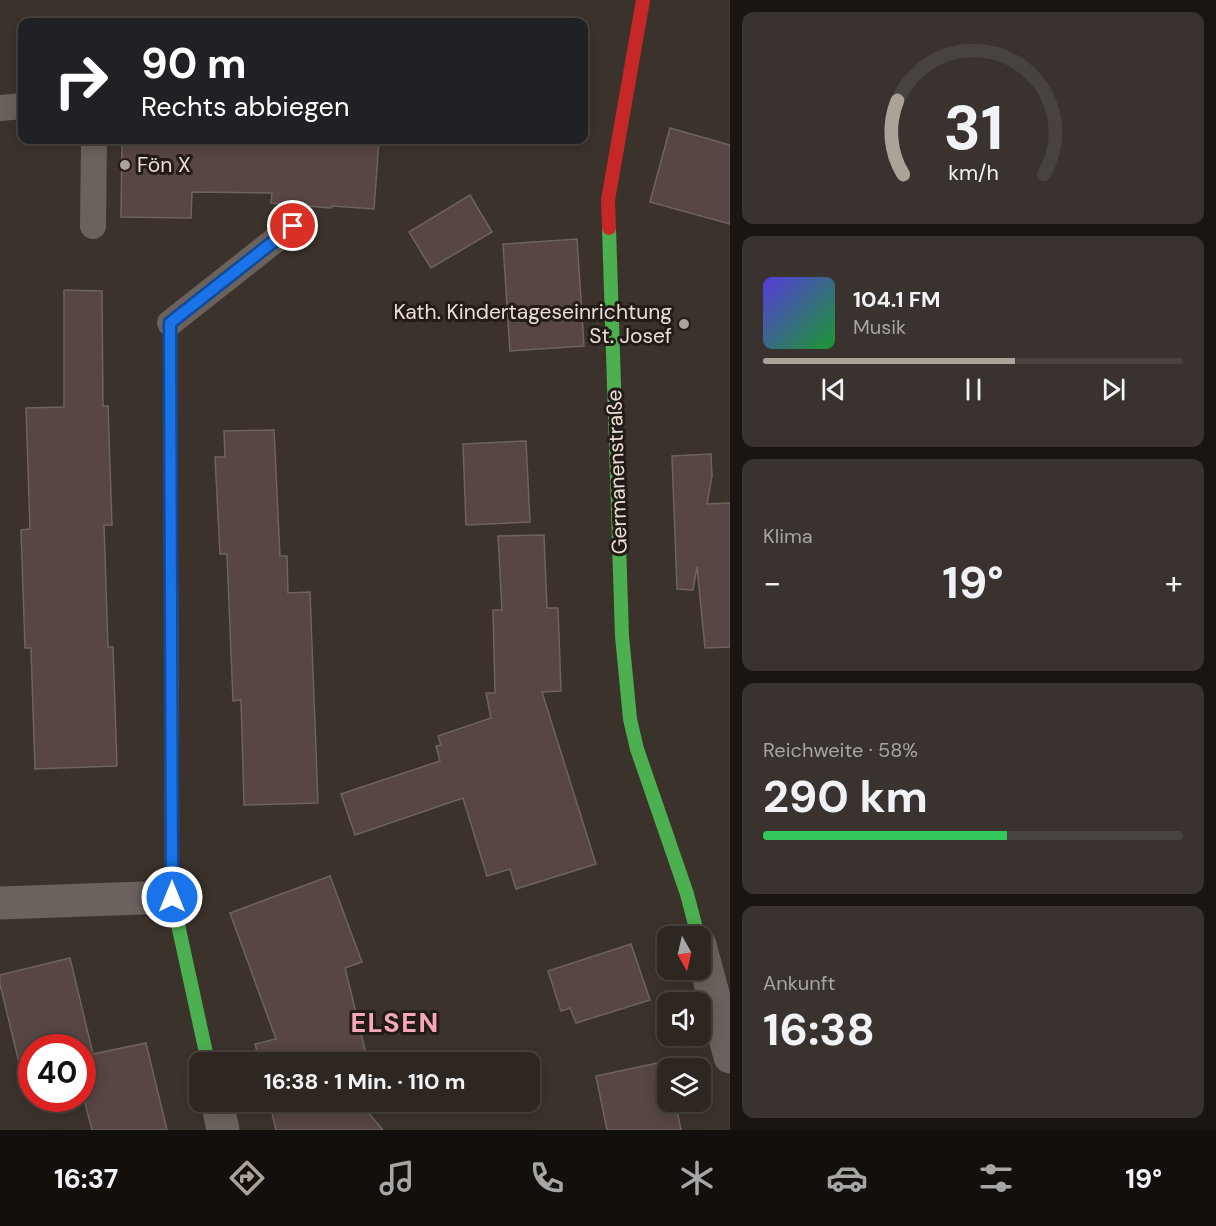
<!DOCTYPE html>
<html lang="de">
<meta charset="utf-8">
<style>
body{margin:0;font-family:"DM Sans",sans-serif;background:#39322e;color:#f1f3f6;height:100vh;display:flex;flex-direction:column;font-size:22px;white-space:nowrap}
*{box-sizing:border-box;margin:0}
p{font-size:20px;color:#a7a5a5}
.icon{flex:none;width:33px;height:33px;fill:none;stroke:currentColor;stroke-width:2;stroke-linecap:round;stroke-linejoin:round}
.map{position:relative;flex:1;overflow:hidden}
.panel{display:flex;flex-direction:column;gap:12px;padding:12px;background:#191512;width:486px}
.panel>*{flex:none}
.guide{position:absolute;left:18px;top:18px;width:570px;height:126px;border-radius:12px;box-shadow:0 3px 15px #0003,0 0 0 2px #48433f;background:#202124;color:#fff;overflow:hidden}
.needle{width:39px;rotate:172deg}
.controls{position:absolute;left:657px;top:926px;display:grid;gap:12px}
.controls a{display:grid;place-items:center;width:54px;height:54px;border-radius:12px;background:#2d2621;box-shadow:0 3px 15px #0003,0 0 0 2px #48433f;font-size:30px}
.speed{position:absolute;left:18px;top:1034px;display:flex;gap:12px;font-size:30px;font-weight:700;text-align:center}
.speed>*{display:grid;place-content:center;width:78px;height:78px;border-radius:50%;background:#2d2621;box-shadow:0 3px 15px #0003,0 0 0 2px #48433f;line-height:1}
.speed .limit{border:9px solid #d22;background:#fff;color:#111}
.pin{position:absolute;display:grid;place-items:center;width:51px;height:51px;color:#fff;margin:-26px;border:3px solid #fff;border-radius:50%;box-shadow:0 2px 6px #0007}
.me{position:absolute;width:66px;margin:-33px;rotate:0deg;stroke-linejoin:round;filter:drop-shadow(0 0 4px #0008)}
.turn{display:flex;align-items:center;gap:21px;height:126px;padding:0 24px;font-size:27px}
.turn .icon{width:78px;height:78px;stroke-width:2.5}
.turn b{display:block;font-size:42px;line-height:51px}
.big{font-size:45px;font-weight:700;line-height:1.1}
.panel .card{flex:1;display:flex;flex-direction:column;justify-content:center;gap:9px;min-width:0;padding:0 21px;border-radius:12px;background:#39322e}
.panel .dial{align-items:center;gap:0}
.dial svg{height:156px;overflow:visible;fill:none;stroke:#48433f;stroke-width:7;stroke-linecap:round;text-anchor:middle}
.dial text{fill:#f1f3f6;stroke:none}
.song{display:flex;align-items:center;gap:18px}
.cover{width:72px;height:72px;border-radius:9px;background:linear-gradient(135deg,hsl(250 70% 55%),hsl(130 70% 35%))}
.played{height:6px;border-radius:3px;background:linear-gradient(90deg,#ada29a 60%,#48433f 60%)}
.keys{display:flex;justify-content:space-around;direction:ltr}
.heat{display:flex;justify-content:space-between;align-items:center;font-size:33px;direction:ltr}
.charge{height:9px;border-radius:4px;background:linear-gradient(90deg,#34c759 58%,#48433f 0)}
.trip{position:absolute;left:189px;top:1052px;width:351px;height:60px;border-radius:12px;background:#2d2621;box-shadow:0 3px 15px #0003,0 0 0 2px #48433f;font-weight:700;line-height:60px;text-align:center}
.tab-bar{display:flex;height:96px;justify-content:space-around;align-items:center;background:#120f0d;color:#a7a5a5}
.tab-bar .icon{width:42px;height:42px}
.tab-bar .current{color:#ada29a}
.tab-bar b{font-size:27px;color:#f1f3f6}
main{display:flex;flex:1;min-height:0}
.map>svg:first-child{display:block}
.building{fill:#574643;stroke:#6d6360;stroke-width:1.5}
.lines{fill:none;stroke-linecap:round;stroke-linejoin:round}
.lane{stroke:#6b625d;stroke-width:26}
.street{stroke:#6b625d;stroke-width:33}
.fast{stroke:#4caf50;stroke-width:14}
.slow{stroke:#ffc107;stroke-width:14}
.jam{stroke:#c62828;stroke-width:14}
.route-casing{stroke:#114b97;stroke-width:15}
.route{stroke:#1a73e8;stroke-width:10}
.poi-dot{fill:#ada29a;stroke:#231b16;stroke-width:2}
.labels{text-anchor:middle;stroke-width:6;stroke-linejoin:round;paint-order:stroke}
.poi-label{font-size:21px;fill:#eaded6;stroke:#231b16;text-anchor:start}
.street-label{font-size:21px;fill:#eaded6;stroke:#231b16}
.district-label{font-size:27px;font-weight:bold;letter-spacing:1.5px;fill:#f8a6bb;stroke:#231b16}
</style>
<main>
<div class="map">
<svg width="730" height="1130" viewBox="0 0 730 1130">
<rect width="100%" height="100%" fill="#3c322c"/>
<g class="building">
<polygon points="670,128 730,145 730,224 650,202"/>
<polygon points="122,140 379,140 374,209 332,206 331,208 271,203 272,193 192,192 191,218 121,217"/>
<polygon points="470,195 492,232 431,268 409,232"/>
<polygon points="577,239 584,346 510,351 503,244"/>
<polygon points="64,290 102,291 103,406 108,406 112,525 104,525 108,647 113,647 117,766 35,769 31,648 25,648 21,530 30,529 26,408 64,407"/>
<polygon points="274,430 280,556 287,556 288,593 310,592 318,803 244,805 241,700 233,701 227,554 220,554 215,457 225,457 224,431"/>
<polygon points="526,441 530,522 466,525 463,444"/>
<polygon points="711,454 712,476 707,504 730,503 730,647 705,648 697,567 693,590 677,589 672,456"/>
<polygon points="544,535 547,608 558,608 561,691 542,692 596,864 516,889 510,869 487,876 463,798 355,835 341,794 440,761 436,746 441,745 438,736 491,718 486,693 495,693 493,610 502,610 498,536"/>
<polygon points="330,876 362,962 345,968 368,1062 260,1062 255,1044 276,1039 230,913"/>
<polygon points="631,944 650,1000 576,1023 570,1008 561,1011 548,971"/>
<polygon points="70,958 93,1054 146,1043 167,1130 92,1130 82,1092 82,1047 32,1047 32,1073 22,1075 0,984 0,975"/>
<polygon points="667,1061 668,1101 675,1101 681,1130 607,1130 596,1076"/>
<polygon points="269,1101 377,1101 362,1105 383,1130 276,1130"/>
</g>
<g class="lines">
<g class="lane">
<polyline points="0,108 22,106"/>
<polyline points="93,226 94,140"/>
<polyline points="170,323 293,226"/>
</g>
<g class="street">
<polyline points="0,903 172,897"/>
<polyline points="700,945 730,1057"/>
<polyline points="217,1101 223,1130"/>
</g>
<g class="fast">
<polyline points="609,228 622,636 630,719 637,749 687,894 698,936"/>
<polyline points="172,897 208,1062"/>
</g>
<polyline class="slow" points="171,566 172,897"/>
<g class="jam">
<polyline points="609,228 608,200 643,0"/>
<polyline points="170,323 171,566"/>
</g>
</g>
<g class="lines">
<defs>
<polyline id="route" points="172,897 170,323 293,226"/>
</defs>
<use href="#route" class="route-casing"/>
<use href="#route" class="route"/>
</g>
<g class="poi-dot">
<circle cx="125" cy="165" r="6"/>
<circle cx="684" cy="324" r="6"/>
</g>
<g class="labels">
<g class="poi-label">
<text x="137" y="172">Fön X</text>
<text x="672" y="319" text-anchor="end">Kath. Kindertageseinrichtung<tspan x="672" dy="24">St. Josef</tspan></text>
</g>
<g class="street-label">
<text transform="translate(617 472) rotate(-92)" y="7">Germanenstraße</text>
</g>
<g class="district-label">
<text x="395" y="1032">ELSEN</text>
</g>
</g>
</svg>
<div class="controls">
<a><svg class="needle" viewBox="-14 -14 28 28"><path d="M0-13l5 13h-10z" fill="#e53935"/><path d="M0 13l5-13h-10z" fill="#a7a5a5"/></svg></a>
<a><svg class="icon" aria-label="sound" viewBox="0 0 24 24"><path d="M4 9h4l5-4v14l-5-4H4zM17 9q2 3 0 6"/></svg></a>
<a><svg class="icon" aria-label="layers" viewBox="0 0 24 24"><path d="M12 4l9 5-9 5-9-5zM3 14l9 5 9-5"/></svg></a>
</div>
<div class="speed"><div class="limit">40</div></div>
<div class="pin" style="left:293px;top:226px;background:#d93025"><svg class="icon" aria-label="arrive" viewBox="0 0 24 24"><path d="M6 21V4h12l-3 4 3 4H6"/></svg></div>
<svg class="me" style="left:172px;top:897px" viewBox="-20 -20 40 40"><circle r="17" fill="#1a73e8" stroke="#fff" stroke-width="3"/><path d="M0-11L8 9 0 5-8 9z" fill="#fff"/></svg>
<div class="trip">16:38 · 1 Min. · 110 m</div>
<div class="guide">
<div class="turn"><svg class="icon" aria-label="right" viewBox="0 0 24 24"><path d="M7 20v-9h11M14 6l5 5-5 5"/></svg><div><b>90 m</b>Rechts abbiegen</div></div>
</div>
</div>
<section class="panel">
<div class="card dial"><svg viewBox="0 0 100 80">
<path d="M14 69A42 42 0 1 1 86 69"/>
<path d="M14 69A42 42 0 0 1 11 31" stroke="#ada29a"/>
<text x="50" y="56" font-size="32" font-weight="700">31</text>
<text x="50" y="72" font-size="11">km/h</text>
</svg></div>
<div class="card">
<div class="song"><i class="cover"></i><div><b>104.1 FM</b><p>Musik</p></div></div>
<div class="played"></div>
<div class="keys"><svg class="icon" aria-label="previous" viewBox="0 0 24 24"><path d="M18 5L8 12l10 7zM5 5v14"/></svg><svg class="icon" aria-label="pause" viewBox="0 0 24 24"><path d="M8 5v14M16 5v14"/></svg><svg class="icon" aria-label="next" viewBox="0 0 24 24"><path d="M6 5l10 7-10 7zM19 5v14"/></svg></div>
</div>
<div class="card"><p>Klima</p>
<div class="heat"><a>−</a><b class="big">19°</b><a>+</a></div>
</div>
<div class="card"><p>Reichweite · 58%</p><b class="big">290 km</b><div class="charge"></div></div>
<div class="card"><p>Ankunft</p><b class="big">16:38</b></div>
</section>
</main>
<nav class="tab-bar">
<b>16:37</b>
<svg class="icon current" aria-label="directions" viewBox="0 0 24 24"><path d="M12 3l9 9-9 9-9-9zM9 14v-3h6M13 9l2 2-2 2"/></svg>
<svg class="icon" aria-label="music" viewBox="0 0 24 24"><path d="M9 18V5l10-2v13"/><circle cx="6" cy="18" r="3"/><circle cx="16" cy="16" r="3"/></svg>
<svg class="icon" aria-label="phone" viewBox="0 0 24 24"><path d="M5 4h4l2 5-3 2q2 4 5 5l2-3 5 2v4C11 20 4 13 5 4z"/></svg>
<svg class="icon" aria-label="climate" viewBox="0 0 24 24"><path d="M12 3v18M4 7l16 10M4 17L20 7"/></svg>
<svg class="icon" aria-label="car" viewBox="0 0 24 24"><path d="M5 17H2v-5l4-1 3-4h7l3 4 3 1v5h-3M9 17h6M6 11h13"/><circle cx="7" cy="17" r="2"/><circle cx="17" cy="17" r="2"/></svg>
<svg class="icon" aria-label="filters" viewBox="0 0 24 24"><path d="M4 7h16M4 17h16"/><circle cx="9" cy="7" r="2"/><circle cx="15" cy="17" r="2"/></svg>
<b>19°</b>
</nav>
